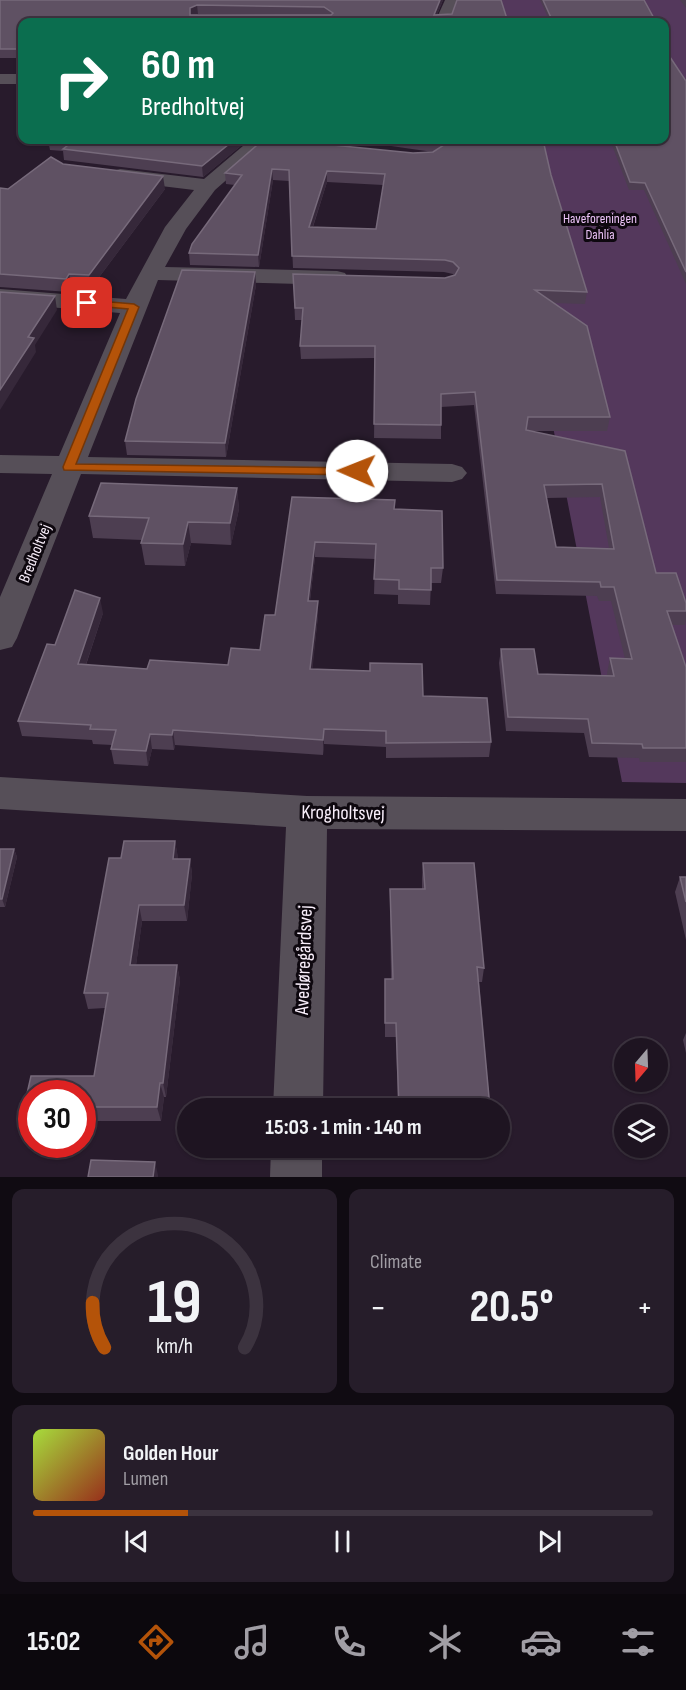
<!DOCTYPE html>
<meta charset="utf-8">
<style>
body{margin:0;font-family:"Sofia Sans Condensed",sans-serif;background:#261d2a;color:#f1f3f6;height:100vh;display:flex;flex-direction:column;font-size:22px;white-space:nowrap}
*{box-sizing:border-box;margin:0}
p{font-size:20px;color:#a19ea5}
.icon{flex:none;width:33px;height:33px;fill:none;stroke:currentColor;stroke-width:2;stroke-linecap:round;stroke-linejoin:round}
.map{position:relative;height:1177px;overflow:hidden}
.details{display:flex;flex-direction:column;gap:12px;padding:12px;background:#100b12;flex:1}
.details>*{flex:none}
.top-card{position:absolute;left:18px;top:18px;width:651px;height:126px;border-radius:12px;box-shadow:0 2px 4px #0004,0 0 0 2px #3c333f;background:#0b6e4f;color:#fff;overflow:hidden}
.needle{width:39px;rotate:199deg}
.fabs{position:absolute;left:614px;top:1038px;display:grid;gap:12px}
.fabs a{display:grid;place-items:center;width:54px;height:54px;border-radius:50%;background:#1e1421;box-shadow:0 2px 4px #0004,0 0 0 2px #3c333f;font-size:30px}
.speed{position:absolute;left:18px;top:1080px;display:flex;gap:12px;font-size:30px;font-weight:700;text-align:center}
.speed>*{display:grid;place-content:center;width:78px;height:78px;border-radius:50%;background:#1e1421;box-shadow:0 2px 4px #0004,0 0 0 2px #3c333f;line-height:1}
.speed .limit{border:9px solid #d22;background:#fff;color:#111}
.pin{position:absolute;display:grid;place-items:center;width:51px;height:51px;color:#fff;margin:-26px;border-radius:12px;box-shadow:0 3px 9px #0006}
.me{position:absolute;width:66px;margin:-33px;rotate:271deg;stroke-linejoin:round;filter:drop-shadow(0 0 4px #0008)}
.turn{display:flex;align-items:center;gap:21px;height:126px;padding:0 24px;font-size:27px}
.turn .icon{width:78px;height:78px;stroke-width:2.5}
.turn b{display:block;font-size:42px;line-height:51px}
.big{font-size:45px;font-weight:700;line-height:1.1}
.details .card{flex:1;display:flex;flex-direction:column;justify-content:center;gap:9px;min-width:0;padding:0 21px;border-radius:12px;background:#261d2a}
.details .dial{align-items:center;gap:0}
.dial svg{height:156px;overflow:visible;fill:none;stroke:#3c333f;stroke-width:7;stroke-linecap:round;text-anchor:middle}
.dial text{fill:#f1f3f6;stroke:none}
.song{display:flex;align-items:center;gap:18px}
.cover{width:72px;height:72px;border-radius:9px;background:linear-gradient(135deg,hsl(80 70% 55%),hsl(10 70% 35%))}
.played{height:6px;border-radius:3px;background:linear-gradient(90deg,#b45309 25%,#3c333f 25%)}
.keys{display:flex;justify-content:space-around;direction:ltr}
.heat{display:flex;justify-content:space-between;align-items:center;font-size:33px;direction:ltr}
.details .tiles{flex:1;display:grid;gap:12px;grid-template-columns:1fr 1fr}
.card:last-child{grid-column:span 2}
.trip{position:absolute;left:177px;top:1098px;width:333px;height:60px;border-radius:30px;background:#1e1421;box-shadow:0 2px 4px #0004,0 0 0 2px #3c333f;font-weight:700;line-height:60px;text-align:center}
.dock{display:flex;height:96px;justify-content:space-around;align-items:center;background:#0c080d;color:#a19ea5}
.dock .icon{width:42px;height:42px}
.dock .active{color:#b45309}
.dock b{font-size:27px;color:#f1f3f6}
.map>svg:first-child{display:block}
.green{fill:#54385c}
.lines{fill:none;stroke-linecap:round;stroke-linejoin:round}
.street{fill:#564f58;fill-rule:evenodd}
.wall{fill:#4d3e51;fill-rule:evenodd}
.shaded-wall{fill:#36283a}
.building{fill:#5f5163;stroke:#776a7b;stroke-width:1.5;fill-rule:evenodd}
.route{fill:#b45309;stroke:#753606;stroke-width:1.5}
.labels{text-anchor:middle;stroke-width:6;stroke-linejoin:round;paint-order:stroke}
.far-park-label{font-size:14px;fill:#ecc3f8;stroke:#0e080f}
.street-label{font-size:16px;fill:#f8eefa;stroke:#0e080f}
.near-street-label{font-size:20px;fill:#f8eefa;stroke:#0e080f}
</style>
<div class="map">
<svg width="686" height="1177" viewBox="0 0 686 1177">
<rect width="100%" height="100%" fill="#281b2c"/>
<polygon class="green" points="462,0 686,0 686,783 622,782 522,267 492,140 664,140 664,22 453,22"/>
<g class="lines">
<g class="street">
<polygon points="445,0 459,0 449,22 435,22"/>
<rect x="0" y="74" width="22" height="10"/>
<polygon points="250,140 307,140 316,145 307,151 265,146 215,190 186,229 165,267 337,271 345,273 348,278 345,283 337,285 158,280 88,457 452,464 462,467 467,473 462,479 452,482 81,474 17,638 12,647 0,650 0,597 52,474 0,473 0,455 59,456 120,313 0,303 0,289 126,299 165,227 194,190 120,181 110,175 113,171 120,169 204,179"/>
<polygon points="0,777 307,796 686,799 686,831 327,829 323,1108 273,1108 286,827 0,809"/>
<polygon points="271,1148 322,1148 322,1177 270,1177"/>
</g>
</g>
<g class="wall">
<path d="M0 0H443L437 15 508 22H22V58H0ZM198 14 279 15H196Z"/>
<polygon points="540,0 644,0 656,22 550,22"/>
<polygon points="680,0 686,0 686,8"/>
<polygon points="686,81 686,284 644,190 629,190 610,140 664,140"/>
<polygon points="48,140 248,140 203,177 64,160 63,151 50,150"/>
<path d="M282 140H543L551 175 587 292 585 304 553 303 610 417 607 431H530L625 451 656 573 686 603V620L685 625H672L686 667V762H640L639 758 589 757 584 733 506 731 499 663 501 649 538 674 607 676V673L610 658 625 659 611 601H599L597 596 496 594 474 405 441 407V439L374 438 375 358 301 359 300 346 302 320H295L293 274 445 278 454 275 453 274 444 272 293 268 289 181 273 180 259 267 190 265 189 253 235 185 226 184 225 173 433 152 384 145ZM327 182 383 185 376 229 313 227ZM600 497 609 548 556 547 547 498Z"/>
<polygon points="63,164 165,189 91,288 72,287 69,292 0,287 0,188 8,189"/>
<polygon points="255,272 256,285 226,457 127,455 125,441"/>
<polygon points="237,488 239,509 231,545 191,543 185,566 145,565 141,543 142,540 93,538 89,516"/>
<polygon points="292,497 394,509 443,568 441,583 431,583 430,605 398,604 398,595 374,594 375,559 315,557 310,601 318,616 312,669 423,696 491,742 489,757 386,758 386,747 324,744 323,755 175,745 174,750 152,749 148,766 114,764 111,749 112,745 93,744 92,740 22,736 18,721 55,645 103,613 86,665 147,669 228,665 260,650 275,615"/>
<polygon points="124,841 175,841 178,859 190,859 192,874 187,921 142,921 136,965 177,965 180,980 166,1097 164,1097 161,1121 82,1121 82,1094 32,1094 32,1121 30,1121 24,1107 31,1076 94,1076 105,1008 88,1009 84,993 109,858 121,858"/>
<polygon points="0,849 14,849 17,857 5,907 0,907"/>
<polygon points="423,863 484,968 482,982 479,982 490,1108 398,1108 396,1037 385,1037 385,979 391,979 390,904 390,889 422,889 422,878"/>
<polygon points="680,877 686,877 686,940 675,892"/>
<polygon points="686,1033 686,1053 683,1040"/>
</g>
<g class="shaded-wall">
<polygon points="440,0 443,0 434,22 434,15"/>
<polygon points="197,5 198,14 191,17 190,15 190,8"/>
<polygon points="234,140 248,140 203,177 202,166"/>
<polygon points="272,169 273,180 259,267 258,255"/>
<polygon points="327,171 327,182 309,238 309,227"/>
<polygon points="163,176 165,189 91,288 89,275"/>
<polygon points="255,272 256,285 226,457 225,443"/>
<polygon points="69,274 72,287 69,292 66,279"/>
<polygon points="55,296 57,310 35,345 36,352 0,410 0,390 28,337"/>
<polygon points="237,488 239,509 231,545 230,523"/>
<polygon points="188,522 191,543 185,566 183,544"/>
<polygon points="315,542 315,557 308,616 308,601"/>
<polygon points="100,598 103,613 81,679 78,664"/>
<polygon points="318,601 318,616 311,684 310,669"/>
<polygon points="324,729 324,744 323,755 323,740"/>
<polygon points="173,730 175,745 174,750 172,735"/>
<polygon points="150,734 152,749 148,766 146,751"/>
<polygon points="175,841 178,857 176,874 173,859"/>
<polygon points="14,849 17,857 5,907 2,899"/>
<polygon points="190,859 192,874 187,921 184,905"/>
<polygon points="139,905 142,921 134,980 130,965"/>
<polygon points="177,965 180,980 166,1097 163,1083"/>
<polygon points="160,1083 164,1097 161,1121 157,1107"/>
<polygon points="155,1162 158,1175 158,1177 153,1177"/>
</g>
<g class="building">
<path d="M0 0H440L434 15 452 14 457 0H501L508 22H22V49H0ZM197 5 324 7 333 13 331 15H190V8Z"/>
<polygon points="543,0 644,0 656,22 553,22"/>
<polygon points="664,48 686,81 686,272 645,183 630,182 614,140 664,140"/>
<polygon points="51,140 234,140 202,166 63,149 72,142"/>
<path d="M263 140H282L413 153 433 152 444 145 433 141 424 140H543L551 175 587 292 535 290 587 326 610 417H528L526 430 625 451 656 573H676L686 603V611H667L686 667V748H643L642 744 592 743 588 719 508 717 501 649H534L538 674 614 676 610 658 632 659 614 587H601L600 582 497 580 475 392 441 394V425L374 424 375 346H300L303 308H295L293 274 445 278 455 275 459 268 453 262 445 260 292 256 289 170 272 169 258 255 189 253 192 244 242 175 225 173ZM327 171 385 174 376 229 309 227ZM602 484 614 549 556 547 544 485Z"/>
<polygon points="51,157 63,164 163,176 89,275 69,274 66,279 0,274 0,188 8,189"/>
<polygon points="182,270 255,272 225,443 125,441 136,399"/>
<polygon points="0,292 55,296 28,337 34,338 0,390"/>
<polygon points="101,483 237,488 230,523 188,522 183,544 141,543 149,518 89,516"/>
<polygon points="292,497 395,500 394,509 442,511 443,568 431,568 431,590 399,589 399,580 374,579 376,544 315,542 308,601 318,601 310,669 370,671 370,663 422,664 423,696 487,698 491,742 386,743 386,731 324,729 323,740 173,730 172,735 150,734 146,751 111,749 116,730 90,729 91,725 18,721 47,644 55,645 75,590 100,598 78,664 147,669 150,660 228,665 231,648 260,650 265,615 275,615"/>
<polygon points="124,841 175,841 173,859 190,859 184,905 139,905 130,965 177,965 163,1083 160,1083 157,1107 82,1107 82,1094 32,1094 32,1107 24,1107 31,1076 94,1076 108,993 84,993 109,858 121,858"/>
<polygon points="0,849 14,849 2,899 0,899"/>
<polygon points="423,863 474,863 484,968 477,967 490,1108 399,1108 396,1023 385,1023 385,979 393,979 390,889 425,889"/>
<polygon points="680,877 686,877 686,902"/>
<polygon points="91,1160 155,1162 153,1177 88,1177"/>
</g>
<polygon class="route" points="87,300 134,304 139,307 76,464 357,468 363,471 357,475 64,470 63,467 128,309 84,305 84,301"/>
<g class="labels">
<g class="far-park-label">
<text x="600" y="223">Haveforeningen<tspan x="600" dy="16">Dahlia</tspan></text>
</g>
<g class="street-label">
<text transform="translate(34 553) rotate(-68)" y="6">Bredholtvej</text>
</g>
<g class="near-street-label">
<text transform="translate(343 812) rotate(1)" y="7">Krogholtsvej</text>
<text transform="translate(303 960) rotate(-88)" y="7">Avedøregårdsvej</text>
</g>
</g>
</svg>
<div class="fabs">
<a><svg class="needle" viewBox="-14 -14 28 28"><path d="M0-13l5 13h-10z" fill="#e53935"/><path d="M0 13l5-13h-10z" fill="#a19ea5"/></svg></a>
<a><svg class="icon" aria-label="layers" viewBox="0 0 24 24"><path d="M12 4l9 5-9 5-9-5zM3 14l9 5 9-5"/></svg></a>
</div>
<div class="speed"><div class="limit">30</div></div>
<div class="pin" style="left:87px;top:303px;background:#d93025"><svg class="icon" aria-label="arrive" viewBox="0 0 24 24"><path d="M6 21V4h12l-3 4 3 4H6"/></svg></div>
<svg class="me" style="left:357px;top:471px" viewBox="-20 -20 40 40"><circle r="19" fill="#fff"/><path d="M0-13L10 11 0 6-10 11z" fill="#b45309"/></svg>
<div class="trip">15:03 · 1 min · 140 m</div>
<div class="top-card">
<div class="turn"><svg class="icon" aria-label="right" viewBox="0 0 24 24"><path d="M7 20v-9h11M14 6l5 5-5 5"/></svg><div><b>60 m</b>Bredholtvej</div></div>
</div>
</div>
<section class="details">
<div class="tiles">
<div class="card dial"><svg viewBox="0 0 100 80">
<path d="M14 69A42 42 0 1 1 86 69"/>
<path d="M14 69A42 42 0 0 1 8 46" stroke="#b45309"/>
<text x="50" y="56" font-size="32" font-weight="700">19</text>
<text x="50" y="72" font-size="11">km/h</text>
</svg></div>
<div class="card"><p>Climate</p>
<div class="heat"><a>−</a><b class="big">20.5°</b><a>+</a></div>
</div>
<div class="card">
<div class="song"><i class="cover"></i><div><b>Golden Hour</b><p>Lumen</p></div></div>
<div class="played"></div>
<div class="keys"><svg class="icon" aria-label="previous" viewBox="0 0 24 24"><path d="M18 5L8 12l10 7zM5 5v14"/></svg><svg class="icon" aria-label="pause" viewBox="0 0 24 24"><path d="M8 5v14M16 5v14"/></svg><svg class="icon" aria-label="next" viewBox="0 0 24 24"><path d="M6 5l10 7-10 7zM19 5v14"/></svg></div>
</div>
</div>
</section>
<nav class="dock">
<b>15:02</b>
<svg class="icon active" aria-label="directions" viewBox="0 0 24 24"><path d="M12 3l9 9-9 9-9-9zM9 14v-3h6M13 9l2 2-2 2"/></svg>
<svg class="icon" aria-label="music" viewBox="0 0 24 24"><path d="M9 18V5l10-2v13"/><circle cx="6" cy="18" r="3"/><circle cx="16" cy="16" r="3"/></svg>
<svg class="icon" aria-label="phone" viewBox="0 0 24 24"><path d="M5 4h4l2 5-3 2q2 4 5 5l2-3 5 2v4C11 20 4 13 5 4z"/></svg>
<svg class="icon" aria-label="climate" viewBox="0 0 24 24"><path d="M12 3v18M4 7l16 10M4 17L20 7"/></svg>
<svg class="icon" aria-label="car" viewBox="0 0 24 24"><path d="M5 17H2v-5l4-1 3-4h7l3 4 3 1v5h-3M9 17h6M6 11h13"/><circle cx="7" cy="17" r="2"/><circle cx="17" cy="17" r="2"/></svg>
<svg class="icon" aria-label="filters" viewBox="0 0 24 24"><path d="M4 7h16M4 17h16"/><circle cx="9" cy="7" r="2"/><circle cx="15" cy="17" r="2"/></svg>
</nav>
